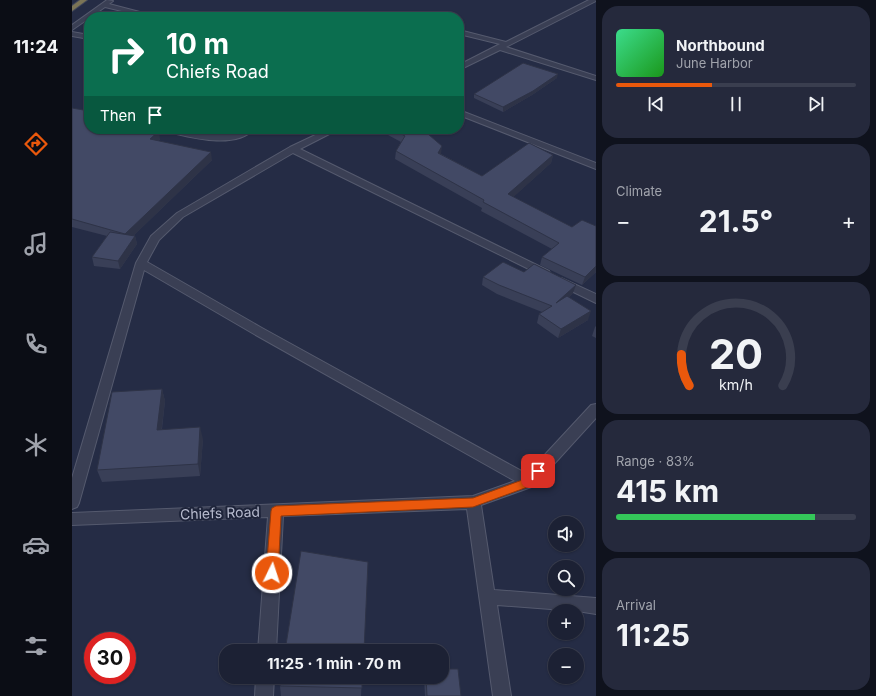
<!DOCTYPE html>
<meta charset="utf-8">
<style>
body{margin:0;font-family:Inter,sans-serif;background:#25293c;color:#f1f3f6;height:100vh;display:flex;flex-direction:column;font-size:15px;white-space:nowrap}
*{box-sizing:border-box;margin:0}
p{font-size:13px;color:#a0a3ac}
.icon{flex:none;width:22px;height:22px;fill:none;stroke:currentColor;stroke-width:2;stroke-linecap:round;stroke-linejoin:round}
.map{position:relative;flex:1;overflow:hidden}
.drawer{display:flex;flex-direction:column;gap:6px;padding:6px;background:#0f121d;width:280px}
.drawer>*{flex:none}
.banner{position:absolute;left:12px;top:12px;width:380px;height:122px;border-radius:16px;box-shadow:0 1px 3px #0004,0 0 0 1px #3a3e4f;background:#0b6e4f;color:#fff;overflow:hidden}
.tools{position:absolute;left:476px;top:516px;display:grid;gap:8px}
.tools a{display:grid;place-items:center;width:36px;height:36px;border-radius:50%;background:#1c2134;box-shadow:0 1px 3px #0004,0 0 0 1px #3a3e4f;font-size:20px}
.speed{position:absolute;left:12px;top:632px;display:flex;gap:8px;font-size:20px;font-weight:700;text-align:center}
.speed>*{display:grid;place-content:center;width:52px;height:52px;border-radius:50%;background:#1c2134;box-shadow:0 1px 3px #0004,0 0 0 1px #3a3e4f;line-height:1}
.speed .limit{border:6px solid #d22;background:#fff;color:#111}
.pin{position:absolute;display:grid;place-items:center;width:34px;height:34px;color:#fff;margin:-17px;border-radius:8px;box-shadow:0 2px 6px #0006}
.me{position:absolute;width:44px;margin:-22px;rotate:4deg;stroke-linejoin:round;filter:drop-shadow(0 0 3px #0008)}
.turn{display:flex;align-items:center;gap:14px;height:84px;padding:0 16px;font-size:18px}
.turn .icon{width:52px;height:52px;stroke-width:2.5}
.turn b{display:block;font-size:28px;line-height:34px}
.then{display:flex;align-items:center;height:38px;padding:0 16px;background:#0003;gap:8px;font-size:15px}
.big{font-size:30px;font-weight:700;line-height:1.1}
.drawer .tile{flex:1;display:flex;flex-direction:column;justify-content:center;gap:6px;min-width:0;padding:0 14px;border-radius:16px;background:#25293c}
.drawer .dial{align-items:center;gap:0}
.dial svg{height:104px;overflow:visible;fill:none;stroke:#3a3e4f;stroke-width:7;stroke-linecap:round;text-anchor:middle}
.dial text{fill:#f1f3f6;stroke:none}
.song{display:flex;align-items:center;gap:12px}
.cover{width:48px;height:48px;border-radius:6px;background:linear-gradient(135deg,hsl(150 70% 55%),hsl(120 70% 35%))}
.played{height:4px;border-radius:2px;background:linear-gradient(90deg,#ea580c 40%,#3a3e4f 40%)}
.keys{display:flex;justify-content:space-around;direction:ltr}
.heat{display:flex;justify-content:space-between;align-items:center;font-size:22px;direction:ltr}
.charge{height:6px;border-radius:3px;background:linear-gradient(90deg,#34c759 83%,#3a3e4f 0)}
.trip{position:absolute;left:147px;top:644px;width:230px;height:40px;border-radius:16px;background:#1c2134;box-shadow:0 1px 3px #0004,0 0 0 1px #3a3e4f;font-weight:700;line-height:40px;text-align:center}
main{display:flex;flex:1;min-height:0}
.tab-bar{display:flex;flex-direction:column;width:72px;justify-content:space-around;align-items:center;background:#0b0d15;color:#a0a3ac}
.tab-bar .icon{width:28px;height:28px}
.tab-bar .current{color:#ea580c}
.tab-bar b{font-size:18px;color:#f1f3f6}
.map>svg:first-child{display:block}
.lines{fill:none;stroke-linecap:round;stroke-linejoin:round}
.minor-casing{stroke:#555a6e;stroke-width:2}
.highway-casing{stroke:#41475b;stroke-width:2}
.minor{fill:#3a3f54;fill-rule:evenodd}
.highway{fill:#7b7456;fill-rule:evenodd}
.wall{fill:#393f57}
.shaded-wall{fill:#2e3347}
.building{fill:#424965;stroke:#2e3347}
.route{fill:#ea580c;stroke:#983908}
.labels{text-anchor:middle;stroke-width:4;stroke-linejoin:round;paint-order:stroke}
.near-street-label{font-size:14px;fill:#b7bbce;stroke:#1e243a}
</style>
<main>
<nav class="tab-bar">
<b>11:24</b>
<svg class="icon current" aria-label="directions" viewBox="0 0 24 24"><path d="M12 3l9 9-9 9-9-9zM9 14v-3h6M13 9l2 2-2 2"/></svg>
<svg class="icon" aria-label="music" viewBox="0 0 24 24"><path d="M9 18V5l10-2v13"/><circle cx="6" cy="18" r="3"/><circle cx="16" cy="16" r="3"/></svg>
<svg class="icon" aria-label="phone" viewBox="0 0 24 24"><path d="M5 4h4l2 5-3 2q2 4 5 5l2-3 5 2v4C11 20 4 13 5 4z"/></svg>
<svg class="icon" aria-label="climate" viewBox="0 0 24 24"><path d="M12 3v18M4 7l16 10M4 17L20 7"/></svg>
<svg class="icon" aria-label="car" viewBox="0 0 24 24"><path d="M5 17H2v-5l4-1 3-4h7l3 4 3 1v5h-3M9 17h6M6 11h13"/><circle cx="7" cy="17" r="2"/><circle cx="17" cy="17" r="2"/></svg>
<svg class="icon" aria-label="filters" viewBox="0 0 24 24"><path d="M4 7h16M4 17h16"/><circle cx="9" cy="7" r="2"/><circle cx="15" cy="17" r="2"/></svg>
</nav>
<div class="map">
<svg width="524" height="696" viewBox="0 0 524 696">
<rect width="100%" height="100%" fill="#252c45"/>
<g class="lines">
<defs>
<g id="minor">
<polygon points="35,0 41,1 37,4 87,17 75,17 33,7 0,30 0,25"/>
<polygon points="517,0 524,0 524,1 434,47 524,76 524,80 428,50 387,70 387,65 428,44 387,34 387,30 434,42"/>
<polygon points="0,32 17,35 17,39 0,36"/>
<polygon points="387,110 524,163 524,169 387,115"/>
<path d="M91 129C111 129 129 136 149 135 161 135 170 129 182 129 163 150 116 137 92 131Z"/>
<polygon points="256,129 267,129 228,149 477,271 478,273 477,275 469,275 221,153 111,217 87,240 75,262 190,328 455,474 519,405 524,404 524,418 462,486 409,505 422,590 524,598 524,614 505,611 425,605 439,696 421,696 395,509 211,516 204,651 186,651 196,517 0,525 0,513 401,496 443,481 182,334 72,270 7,503 5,507 0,509 0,478 64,263 79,236 105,213 218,147"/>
<polygon points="489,278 524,294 524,303 485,284 484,282 485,280"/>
<polygon points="184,677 202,677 201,696 183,696"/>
</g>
<polygon id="highway" points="8,0 15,0 0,11 0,6"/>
</defs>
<use href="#minor" class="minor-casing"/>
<use href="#highway" class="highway-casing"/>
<use href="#minor" class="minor"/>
<use href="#highway" class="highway"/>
</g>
<g class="wall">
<polygon points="485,78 460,95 431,112 402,98 402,94"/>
<polygon points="0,108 88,139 86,141 140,160 62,235 63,236 65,244 48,269 22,266 20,257 35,236 0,227"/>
<polygon points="305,129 350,129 369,154 410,176 481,155 479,163 441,197 524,272 510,285 468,265 470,257 480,249 409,211 410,208 323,159 324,151 329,142"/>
<polygon points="411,277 501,293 497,297 516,320 486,338 465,323 467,314 470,312 425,294 410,285"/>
<polygon points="524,326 524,338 520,336 523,327"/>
<polygon points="90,389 93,401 90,429 131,439 128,476 30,482 25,470"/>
<polygon points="290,677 289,696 209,696 208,686"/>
<polygon points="352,677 370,677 389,696 353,696"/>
</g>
<g class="shaded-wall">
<polygon points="486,74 485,78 460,95 431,112 431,107"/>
<polygon points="87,131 88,139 80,147 78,139"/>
<polygon points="370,146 369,154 366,153"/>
<polygon points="139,152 140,160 55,242 53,234"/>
<polygon points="481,155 479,163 435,203 436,194"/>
<polygon points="63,236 65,244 48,269 46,261"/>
<polygon points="524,266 524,272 510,285 513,277"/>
<polygon points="504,285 501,293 482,312 484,303"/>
<polygon points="519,311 516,320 486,338 489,329"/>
<polygon points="90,389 93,401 88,442 85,430"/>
<polygon points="128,427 131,439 128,476 126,464"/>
</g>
<g class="building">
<polygon points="451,63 486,74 461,91 431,107 402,94"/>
<polygon points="0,108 17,111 17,129 75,129 87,131 78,139 139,152 53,234 0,219"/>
<polygon points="320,129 350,129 370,146 366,153 410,176 457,143 481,155 436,194 500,227 510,220 524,226 524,266 513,277 470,257 487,243 411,202 412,200 324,151 333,136"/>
<polygon points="38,232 63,236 46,261 20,257"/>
<polygon points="431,262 452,272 462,264 504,285 484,303 495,296 519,311 489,329 467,314 480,306 427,285 411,277"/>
<polygon points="90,389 85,430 128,427 126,464 25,470 40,392"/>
<polygon points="229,551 296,562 292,651 213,651"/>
<polygon points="370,669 386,669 389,696 355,696 354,677 370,677"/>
<polygon points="209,677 290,677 290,688 208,686"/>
</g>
<polygon class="route" points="466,467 470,468 472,471 461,485 401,507 209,516 206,573 204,577 200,579 196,577 194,573 199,511 200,508 204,506 401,498 453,479 463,468"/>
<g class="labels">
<g class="near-street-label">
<text transform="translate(148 513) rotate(-2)" y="5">Chiefs Road</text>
</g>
</g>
</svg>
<div class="tools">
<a><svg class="icon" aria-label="sound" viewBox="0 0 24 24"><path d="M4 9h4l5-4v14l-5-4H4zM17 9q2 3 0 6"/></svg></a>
<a><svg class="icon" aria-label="search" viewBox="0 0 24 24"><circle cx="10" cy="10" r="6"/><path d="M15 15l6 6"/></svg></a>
<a>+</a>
<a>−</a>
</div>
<div class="speed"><div class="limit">30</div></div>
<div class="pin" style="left:466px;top:471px;background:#d93025"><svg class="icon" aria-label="arrive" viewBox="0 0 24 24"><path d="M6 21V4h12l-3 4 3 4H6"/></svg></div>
<svg class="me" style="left:200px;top:573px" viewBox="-20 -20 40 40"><circle r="17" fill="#ea580c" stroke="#fff" stroke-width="3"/><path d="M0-11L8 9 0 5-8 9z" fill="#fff"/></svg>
<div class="trip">11:25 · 1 min · 70 m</div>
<div class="banner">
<div class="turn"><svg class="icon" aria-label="right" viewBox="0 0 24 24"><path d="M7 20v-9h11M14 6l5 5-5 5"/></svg><div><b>10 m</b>Chiefs Road</div></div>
<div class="then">Then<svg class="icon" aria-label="arrive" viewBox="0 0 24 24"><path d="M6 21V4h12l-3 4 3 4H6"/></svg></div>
</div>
</div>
<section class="drawer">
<div class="tile">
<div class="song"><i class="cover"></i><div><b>Northbound</b><p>June Harbor</p></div></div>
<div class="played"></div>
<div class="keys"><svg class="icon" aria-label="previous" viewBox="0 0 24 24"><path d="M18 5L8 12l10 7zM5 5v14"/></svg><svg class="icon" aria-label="pause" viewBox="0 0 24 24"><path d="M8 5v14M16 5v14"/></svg><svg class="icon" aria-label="next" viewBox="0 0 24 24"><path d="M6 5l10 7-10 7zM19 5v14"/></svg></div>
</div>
<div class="tile"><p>Climate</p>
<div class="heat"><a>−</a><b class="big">21.5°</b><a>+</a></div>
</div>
<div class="tile dial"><svg viewBox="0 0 100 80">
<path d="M14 69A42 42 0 1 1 86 69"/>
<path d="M14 69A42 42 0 0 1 8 45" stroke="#ea580c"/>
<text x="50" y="56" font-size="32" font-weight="700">20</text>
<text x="50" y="72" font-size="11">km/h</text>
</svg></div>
<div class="tile"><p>Range · 83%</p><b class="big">415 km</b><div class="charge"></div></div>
<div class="tile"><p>Arrival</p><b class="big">11:25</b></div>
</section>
</main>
